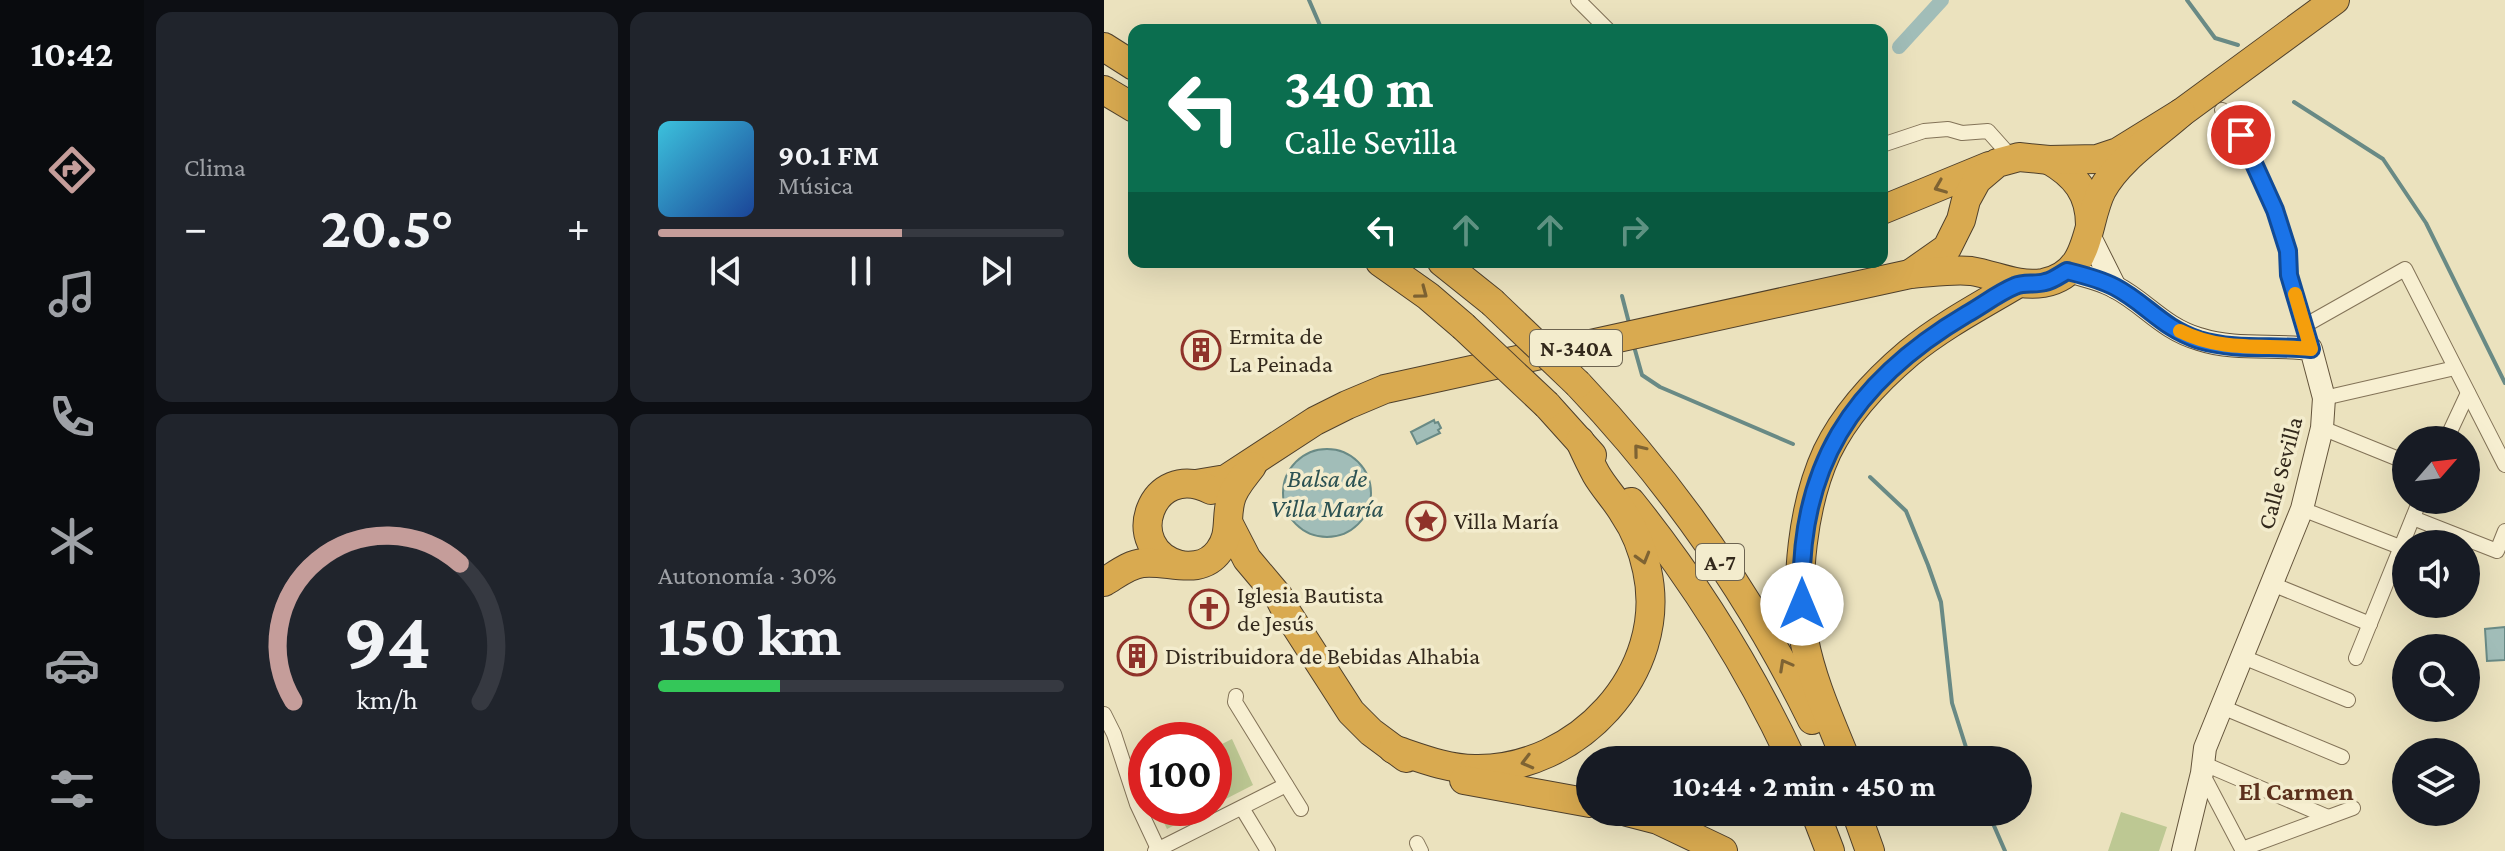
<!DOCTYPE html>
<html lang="es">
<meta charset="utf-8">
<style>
body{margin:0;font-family:"Crimson Pro",serif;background:#20242c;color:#f1f3f6;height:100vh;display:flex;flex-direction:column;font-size:30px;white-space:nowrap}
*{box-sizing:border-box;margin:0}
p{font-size:26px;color:#9ea1a6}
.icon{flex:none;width:44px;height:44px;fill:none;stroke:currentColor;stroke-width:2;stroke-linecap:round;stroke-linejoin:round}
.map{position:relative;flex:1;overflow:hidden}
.panel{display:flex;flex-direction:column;gap:12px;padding:12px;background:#0d0f14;width:960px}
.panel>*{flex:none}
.guide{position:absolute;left:24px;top:24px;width:760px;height:244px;border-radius:16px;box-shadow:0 8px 32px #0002;background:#0b6e4f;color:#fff;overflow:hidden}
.needle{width:52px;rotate:62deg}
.controls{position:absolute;left:1288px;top:426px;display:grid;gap:16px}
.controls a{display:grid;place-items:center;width:88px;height:88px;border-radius:50%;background:#171b24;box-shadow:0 8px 32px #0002;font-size:40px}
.speed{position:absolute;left:24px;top:722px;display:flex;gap:16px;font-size:40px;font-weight:700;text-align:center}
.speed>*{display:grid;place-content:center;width:104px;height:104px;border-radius:50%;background:#171b24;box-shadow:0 8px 32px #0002;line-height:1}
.speed .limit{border:12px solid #d22;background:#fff;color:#111}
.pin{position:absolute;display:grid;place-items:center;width:68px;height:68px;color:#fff;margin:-34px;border:4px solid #fff;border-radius:50%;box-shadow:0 2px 8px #0007}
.me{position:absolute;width:88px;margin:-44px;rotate:0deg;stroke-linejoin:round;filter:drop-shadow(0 0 6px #0008)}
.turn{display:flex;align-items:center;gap:28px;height:168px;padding:0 24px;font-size:36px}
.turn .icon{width:104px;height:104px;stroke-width:2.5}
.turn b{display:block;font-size:56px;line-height:68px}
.lanes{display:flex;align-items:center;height:76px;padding:0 24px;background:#0003;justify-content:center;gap:40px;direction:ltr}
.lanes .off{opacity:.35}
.big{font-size:60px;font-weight:700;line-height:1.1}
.panel .card{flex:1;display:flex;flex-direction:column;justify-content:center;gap:12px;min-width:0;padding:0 28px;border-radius:16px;background:#20242c}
.panel .dial{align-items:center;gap:0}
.dial svg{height:208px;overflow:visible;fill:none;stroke:#363941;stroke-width:7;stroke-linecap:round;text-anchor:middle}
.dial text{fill:#f1f3f6;stroke:none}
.song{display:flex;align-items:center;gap:24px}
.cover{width:96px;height:96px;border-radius:12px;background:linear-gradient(135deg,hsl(190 70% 55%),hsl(220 70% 35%))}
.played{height:8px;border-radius:4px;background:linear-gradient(90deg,#c59d9a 60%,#363941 60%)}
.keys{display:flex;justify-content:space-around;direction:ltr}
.heat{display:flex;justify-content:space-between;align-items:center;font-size:44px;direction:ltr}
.charge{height:12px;border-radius:6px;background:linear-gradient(90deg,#34c759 30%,#363941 0)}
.panel .tiles{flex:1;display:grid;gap:12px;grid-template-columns:repeat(2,1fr)}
.trip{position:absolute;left:472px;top:746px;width:456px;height:80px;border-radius:40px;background:#171b24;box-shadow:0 8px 32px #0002;font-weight:700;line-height:80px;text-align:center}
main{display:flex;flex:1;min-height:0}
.menu{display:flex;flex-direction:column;width:144px;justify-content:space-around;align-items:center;background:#090b0e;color:#9ea1a6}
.menu .icon{width:56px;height:56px}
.menu .current{color:#c59d9a}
.menu b{font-size:36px;color:#f1f3f6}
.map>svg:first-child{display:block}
.green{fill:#bdc893}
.water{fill:#a1bdb8;stroke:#698a85;stroke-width:2}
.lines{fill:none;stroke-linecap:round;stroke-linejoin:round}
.stream{stroke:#698a85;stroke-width:4}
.canal{stroke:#a1bdb8;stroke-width:14}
.street-casing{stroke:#837358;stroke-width:16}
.secondary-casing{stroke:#64543b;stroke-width:24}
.highway-casing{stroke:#50412c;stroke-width:30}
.street{stroke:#f7efd1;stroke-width:14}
.secondary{stroke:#f7efd1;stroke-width:22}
.highway{stroke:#d9aa50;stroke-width:28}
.highway-bridge-casing{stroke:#50412c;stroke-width:30;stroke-linecap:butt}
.highway-bridge{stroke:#d9aa50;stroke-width:28}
.oneway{stroke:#7e6333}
.route-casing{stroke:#114b97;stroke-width:20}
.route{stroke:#1a73e8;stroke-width:14}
.slow{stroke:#f59e0b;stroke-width:14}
.labels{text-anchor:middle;stroke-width:7;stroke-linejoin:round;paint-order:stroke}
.shield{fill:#f3eccd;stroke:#6d6451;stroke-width:2}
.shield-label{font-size:22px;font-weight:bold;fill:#33291c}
.poi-label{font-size:24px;fill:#33291c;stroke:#f3eccd;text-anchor:start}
.street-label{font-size:24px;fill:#33291c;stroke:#f3eccd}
.water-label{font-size:26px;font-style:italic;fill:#2b5152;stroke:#f3eccd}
.neighbourhood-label{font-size:26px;font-weight:bold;fill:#5d311d;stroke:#f3eccd}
</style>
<main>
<nav class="menu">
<b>10:42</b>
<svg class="icon current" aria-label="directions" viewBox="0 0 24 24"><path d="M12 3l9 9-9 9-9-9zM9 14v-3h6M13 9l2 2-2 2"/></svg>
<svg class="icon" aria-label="music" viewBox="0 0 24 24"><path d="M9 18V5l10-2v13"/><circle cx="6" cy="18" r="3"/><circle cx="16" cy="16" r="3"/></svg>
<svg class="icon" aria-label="phone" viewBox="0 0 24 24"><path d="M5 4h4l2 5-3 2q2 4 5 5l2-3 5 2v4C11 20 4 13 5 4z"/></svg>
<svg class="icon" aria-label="climate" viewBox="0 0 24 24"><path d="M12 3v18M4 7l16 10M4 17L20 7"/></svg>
<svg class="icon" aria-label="car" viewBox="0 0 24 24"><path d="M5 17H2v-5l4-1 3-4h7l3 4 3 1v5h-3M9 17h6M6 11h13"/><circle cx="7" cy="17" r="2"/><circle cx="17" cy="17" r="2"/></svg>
<svg class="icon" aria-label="filters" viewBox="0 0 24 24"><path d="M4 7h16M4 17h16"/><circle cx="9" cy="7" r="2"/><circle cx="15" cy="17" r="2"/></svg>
</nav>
<section class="panel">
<div class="tiles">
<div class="card"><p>Clima</p>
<div class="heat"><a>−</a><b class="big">20.5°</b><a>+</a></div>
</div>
<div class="card">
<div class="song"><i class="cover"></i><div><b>90.1 FM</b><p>Música</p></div></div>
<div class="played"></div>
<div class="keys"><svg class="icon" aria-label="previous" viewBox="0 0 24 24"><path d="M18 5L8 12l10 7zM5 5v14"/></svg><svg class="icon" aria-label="pause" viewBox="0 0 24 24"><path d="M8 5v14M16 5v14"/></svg><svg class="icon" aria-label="next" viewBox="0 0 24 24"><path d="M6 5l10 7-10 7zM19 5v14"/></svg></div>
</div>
<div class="card dial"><svg viewBox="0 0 100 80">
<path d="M14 69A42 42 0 1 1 86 69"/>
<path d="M14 69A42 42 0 0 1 78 16" stroke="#c59d9a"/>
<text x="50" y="56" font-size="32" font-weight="700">94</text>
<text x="50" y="72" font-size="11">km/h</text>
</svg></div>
<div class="card"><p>Autonomía · 30%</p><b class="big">150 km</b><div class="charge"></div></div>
</div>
</section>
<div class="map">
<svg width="1401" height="851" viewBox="0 0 1401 851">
<rect width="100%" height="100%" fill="#ebe2be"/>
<g class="green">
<polygon points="128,739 149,785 110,805 110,748"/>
<polygon points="53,808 104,808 63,829"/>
<polygon points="1017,812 1063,827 1055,851 1004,851"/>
</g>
<g class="water">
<polygon points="330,420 331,423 334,422 337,428 334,430 336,433 313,444 307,432"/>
<circle cx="223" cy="493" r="44"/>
<polygon points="1401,627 1401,660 1383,661 1381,629"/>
</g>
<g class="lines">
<g class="stream">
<polyline points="205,0 218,30"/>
<polyline points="1083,0 1111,38 1134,45"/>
<polyline points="1190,102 1279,159 1322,223 1401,383"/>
<polyline points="518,296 525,323"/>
<polyline points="531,350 538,375 556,387 689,444"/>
<polyline points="766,477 802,511 824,565 837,602 848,703 866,760"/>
<polyline points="884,812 901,851"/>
</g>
<polyline class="canal" points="795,47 838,0"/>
<defs>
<g id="street">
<polyline points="474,0 504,30"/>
<polyline points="1118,110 1137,135 1171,210 1184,251 1185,275 1207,349"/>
<polyline points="778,145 820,131 844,129 858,133 884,131 909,159"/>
<polyline points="1200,326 1301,269 1401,465"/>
<polyline points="1220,398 1351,368"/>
<polyline points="1218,428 1302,462"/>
<polyline points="1342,440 1364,393"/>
<polyline points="1198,509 1296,547"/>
<polyline points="1309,518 1393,551 1401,531"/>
<polyline points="1168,584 1266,624"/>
<polyline points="1139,657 1244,700"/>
<polyline points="1252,658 1316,500"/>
<polyline points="132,696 131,702 197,809"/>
<polyline points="1118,707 1238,757"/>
<polyline points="0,714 10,734 33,804 55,851"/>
<polyline points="1098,763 1224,817"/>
<polyline points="1098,773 1139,851"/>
<polyline points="138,808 164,851"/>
<polyline points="313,843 317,851"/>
<polyline points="1138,849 1249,808"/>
<polyline points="51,851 182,785"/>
</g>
<g id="secondary">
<polyline points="985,235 1011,287"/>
<path d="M963 271C979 275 996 279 1011 287 1042 303 1058 328 1095 339 1132 351 1169 344 1207 349L1220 398 1218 428 1198 509 1101 748 1098 773 1079 851"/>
</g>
<g id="highway">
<polyline points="0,47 30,66"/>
<polyline points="0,90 30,108"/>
<path d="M945 160C971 175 986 193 986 225"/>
<polyline points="778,210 885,166"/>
<polyline points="276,262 324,296 359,326"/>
<polyline points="338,262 388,302"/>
<polyline points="806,274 843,248 857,220 862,200 873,180 893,163 915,157 945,160 993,159 1014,152 1077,113 1231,0"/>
<path d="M474 384C569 484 647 596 708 720"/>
<polyline points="443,405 488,455"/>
<path d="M92 484 122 479 211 421 243 405 281 389 806 274C825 273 847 269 867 271 892 275 913 287 939 283 988 274 981 223 998 190 1015 159 1051 136 1077 113"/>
<path d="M527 502C591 582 645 668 688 760"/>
<polyline points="126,526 143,559 175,597 182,611 247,712 267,732 302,758"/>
<path d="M76 565C16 549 47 459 107 490"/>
<path d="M0 582C12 575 25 564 39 563 65 560 96 577 115 551 127 535 122 521 126 503 128 489 140 477 148 466"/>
<path d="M289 749C316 758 343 769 371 769 472 771 566 673 543 570 539 551 531 530 520 514 512 500 500 488 492 474 486 463 481 452 476 441"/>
<path d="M742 760C726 720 708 681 700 639 690 583 699 504 723 452 741 415 773 380 805 353 838 326 876 306 913 284"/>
<polyline points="360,780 486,803"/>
<polyline points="523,812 554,820 619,851"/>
<polyline points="711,812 726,851"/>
<polyline points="752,812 766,851"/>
</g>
</defs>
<use href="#street" class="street-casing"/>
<use href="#secondary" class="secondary-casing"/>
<use href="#highway" class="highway-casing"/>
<use href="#street" class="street"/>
<use href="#secondary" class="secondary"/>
<use href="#highway" class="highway"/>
<defs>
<g id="highway-bridge">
<polyline points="388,302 474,384"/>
<polyline points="359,326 443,405"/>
</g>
</defs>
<use href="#highway-bridge" class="highway-bridge-casing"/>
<use href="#highway-bridge" class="highway-bridge"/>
</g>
<defs><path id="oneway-chevron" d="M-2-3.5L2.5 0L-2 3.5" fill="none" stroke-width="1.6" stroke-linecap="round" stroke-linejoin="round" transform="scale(2)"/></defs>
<g class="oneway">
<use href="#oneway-chevron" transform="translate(836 187) rotate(158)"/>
<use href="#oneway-chevron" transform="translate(318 293) rotate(37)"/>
<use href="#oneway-chevron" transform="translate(535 450) rotate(-129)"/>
<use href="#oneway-chevron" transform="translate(539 558) rotate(74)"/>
<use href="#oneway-chevron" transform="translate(681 665) rotate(-119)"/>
<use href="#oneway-chevron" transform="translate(423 762) rotate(165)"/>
</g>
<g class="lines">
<defs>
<path id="route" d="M698 604C692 468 748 382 863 314 879 305 894 293 911 286 920 282 931 285 941 282 948 281 956 275 963 271 979 275 996 279 1011 287 1042 303 1058 328 1095 340 1132 351 1169 345 1207 349L1185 275 1184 251 1171 210 1137 135"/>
</defs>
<use href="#route" class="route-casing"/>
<use href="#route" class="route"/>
<path class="slow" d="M1076 331C1120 353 1161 344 1207 349L1191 294"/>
</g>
<defs>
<symbol id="building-ring" viewBox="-11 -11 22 22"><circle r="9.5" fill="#f3eccd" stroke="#8f332a" stroke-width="1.5"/><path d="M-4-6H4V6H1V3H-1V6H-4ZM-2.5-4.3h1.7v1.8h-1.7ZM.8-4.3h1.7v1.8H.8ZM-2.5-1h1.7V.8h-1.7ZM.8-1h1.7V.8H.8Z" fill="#8f332a"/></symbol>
<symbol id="sight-ring" viewBox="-11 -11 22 22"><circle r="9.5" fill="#f3eccd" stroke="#8f332a" stroke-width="1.5"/><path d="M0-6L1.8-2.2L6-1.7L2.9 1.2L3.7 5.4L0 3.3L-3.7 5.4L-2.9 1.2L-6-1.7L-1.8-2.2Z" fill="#8f332a"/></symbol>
<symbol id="church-ring" viewBox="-11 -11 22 22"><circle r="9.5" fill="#f3eccd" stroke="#8f332a" stroke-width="1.5"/><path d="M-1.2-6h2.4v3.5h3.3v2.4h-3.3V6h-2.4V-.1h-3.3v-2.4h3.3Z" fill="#8f332a"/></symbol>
</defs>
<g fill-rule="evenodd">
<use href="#building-ring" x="75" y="328" width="44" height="44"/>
<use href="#sight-ring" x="300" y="499" width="44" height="44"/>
<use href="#church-ring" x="83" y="587" width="44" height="44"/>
<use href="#building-ring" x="11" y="634" width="44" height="44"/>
</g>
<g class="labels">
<g class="shield">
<rect x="426" y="330" width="92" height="36" rx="6"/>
<rect x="592" y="544" width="48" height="36" rx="6"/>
</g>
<g class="shield-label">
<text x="472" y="356">N-340A</text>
<text x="616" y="570">A-7</text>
</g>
<g class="poi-label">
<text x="125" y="344">Ermita de<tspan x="125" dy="28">La Peinada</tspan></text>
<text x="350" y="529">Villa María</text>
<text x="133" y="603">Iglesia Bautista<tspan x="133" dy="28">de Jesús</tspan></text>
<text x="61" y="664">Distribuidora de Bebidas Alhabia</text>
</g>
<g class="street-label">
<text transform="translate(1176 473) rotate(-75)" y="8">Calle Sevilla</text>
</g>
<g class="water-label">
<text x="223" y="487">Balsa de<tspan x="223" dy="30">Villa María</tspan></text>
</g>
<g class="neighbourhood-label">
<text x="1192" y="800">El Carmen</text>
</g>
</g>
</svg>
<div class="controls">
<a><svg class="needle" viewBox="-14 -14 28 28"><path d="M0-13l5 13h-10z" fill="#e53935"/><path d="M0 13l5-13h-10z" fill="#9ea1a6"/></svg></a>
<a><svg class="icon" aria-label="sound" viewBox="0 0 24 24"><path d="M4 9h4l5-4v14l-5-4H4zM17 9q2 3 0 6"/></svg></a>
<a><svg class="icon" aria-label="search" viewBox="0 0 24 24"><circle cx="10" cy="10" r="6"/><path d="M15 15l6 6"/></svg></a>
<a><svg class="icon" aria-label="layers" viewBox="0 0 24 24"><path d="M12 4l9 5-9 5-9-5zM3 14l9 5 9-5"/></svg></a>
</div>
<div class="speed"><div class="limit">100</div></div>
<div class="pin" style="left:1137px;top:135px;background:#d93025"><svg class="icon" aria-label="arrive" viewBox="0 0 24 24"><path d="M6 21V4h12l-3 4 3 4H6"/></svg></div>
<svg class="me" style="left:698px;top:604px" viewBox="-20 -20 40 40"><circle r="19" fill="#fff"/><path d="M0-13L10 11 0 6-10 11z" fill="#1a73e8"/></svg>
<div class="trip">10:44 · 2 min · 450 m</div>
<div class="guide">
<div class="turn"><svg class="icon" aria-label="left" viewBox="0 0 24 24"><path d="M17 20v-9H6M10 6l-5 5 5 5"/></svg><div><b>340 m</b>Calle Sevilla</div></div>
<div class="lanes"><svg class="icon" aria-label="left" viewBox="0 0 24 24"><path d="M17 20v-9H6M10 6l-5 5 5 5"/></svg><svg class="icon off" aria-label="ahead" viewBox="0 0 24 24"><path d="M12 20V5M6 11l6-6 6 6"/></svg><svg class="icon off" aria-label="ahead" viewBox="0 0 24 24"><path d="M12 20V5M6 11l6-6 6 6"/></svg><svg class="icon off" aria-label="right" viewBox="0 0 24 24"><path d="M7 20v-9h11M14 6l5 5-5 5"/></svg></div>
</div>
</div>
</main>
